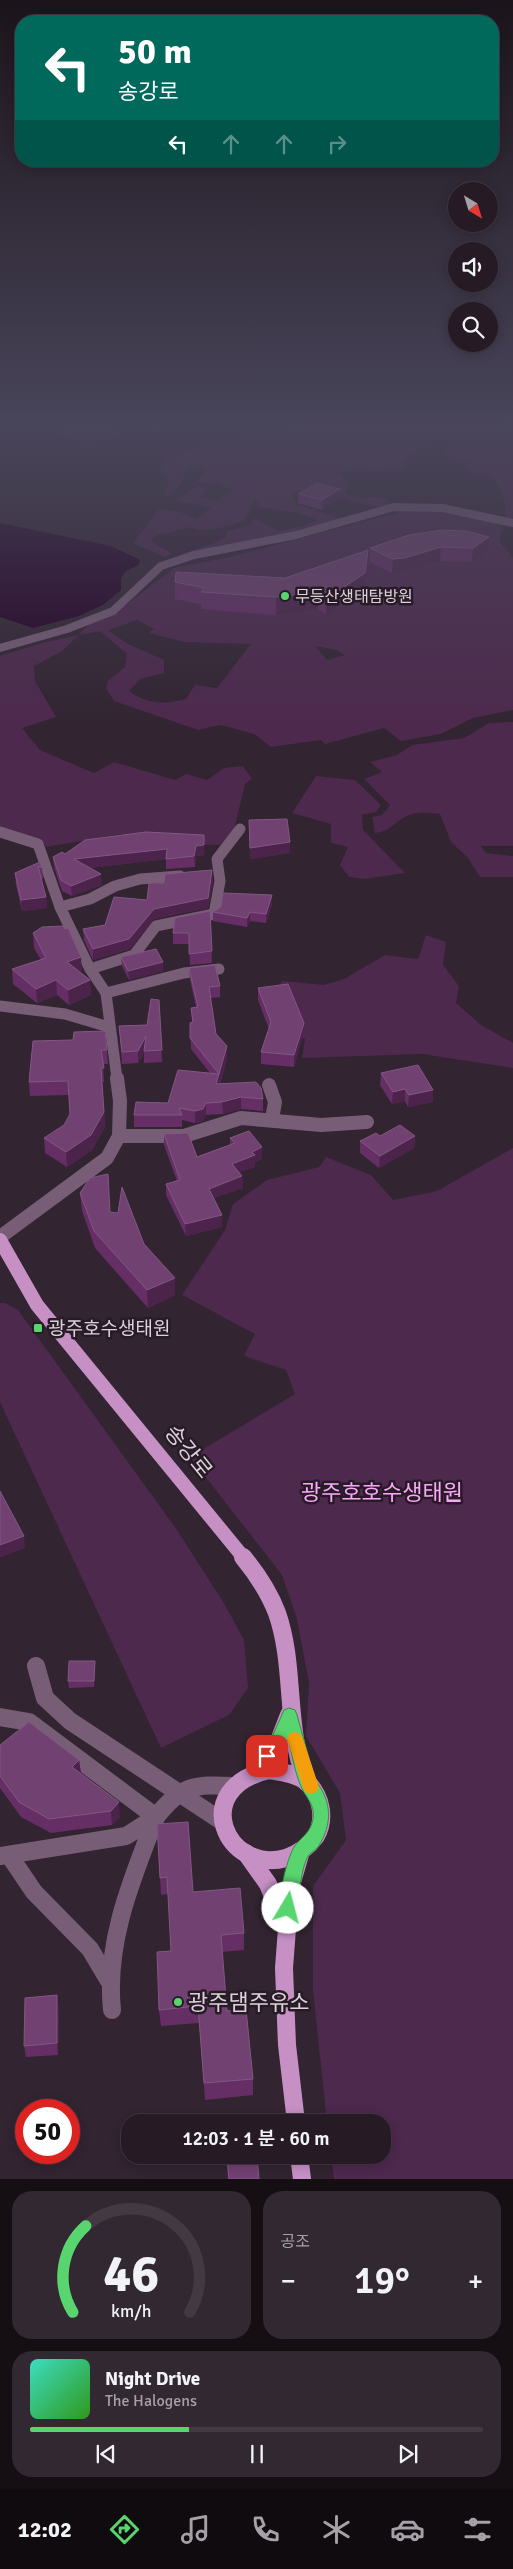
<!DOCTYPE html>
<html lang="ko">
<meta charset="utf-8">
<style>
body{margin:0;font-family:Signika,"Noto Sans KR",sans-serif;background:#322832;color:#f1f3f6;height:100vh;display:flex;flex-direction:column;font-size:19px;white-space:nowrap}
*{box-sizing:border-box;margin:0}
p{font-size:16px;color:#a4a1a7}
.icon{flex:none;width:28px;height:28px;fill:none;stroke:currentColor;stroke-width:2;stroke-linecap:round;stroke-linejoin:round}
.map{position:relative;height:2179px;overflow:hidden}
.panel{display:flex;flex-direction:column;gap:12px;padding:12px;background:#150f14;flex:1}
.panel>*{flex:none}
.banner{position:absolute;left:15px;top:15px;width:484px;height:152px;border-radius:20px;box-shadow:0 2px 12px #0003,0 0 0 1px #423942;background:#00695c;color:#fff;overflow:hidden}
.needle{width:32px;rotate:142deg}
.controls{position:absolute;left:448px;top:182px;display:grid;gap:10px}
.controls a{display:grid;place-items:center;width:50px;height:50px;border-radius:50%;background:#261b25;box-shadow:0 2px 12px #0003,0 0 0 1px #423942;font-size:25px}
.speed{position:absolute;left:15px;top:2099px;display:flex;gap:10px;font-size:25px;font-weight:700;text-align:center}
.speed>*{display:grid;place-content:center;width:65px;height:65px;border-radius:50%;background:#261b25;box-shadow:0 2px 12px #0003,0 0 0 1px #423942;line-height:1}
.speed .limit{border:8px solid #d22;background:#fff;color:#111}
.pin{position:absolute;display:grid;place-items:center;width:42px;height:42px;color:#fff;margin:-21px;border-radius:10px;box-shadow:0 2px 8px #0006}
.me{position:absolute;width:55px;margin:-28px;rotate:8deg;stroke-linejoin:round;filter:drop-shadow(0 0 4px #0008)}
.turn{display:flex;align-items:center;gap:18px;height:105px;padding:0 20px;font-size:22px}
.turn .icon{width:65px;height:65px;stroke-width:2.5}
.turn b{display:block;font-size:35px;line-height:42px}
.lanes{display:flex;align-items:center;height:48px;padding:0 20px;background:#0003;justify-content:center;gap:25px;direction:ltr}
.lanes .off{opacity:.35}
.big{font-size:38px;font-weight:600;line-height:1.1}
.panel .tile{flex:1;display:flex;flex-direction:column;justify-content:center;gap:8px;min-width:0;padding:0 18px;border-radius:20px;background:#322832}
.panel .dial{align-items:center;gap:0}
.dial svg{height:130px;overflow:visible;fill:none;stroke:#423942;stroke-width:7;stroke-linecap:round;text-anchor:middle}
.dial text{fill:#f1f3f6;stroke:none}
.song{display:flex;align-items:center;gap:15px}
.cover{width:60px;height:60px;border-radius:8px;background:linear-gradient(135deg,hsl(170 70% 55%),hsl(110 70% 35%))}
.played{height:5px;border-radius:2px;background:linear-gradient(90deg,#59d56f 35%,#423942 35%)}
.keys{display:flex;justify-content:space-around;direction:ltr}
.heat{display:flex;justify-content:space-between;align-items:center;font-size:28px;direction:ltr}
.panel .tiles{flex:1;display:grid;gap:12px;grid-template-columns:1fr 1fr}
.tile:last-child{grid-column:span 2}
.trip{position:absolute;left:121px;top:2114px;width:270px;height:50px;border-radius:20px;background:#261b25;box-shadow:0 2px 12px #0003,0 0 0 1px #423942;font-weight:600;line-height:50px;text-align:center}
.dock{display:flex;height:80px;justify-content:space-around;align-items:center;background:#0f0b0f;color:#a4a1a7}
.dock .icon{width:35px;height:35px}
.dock .active{color:#59d56f}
.dock b{font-size:22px;color:#f1f3f6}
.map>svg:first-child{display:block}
.green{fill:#4d294d;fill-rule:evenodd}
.water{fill:#220023}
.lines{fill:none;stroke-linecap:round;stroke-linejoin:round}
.minor-far3{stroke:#785d77;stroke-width:8}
.minor-far2{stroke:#785d77;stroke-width:11}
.minor-far1{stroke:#785d77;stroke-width:14}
.minor{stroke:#785d77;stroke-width:18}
.major-far1{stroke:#c690c5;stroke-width:14}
.major{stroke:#c690c5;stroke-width:18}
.wall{fill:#652f66}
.shaded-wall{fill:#4b234b}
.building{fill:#714172;stroke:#825782}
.route{fill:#59d56f;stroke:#3a8a48}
.slow{fill:#f59e0b}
.poi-dot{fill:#59d56f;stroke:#281b27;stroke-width:2}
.labels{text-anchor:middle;stroke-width:5;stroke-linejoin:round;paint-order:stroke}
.far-poi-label{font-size:16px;fill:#dad1d9;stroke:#281b27;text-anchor:start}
.poi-label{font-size:19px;fill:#dad1d9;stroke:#281b27;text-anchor:start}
.near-street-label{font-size:22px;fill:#dad1d9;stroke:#281b27}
.near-park-label{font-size:22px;fill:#fba7fa;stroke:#281b27}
.near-poi-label{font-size:22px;fill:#dad1d9;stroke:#281b27;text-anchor:start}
</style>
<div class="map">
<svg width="513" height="2179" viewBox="0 0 513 2179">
<rect width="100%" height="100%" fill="#322431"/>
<g class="green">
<path d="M67 425H241H162L157 432C142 426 131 424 114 429L121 436C99 441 80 445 59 433Z"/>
<path d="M298 425H513V519L507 518 503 496 495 480 465 469 471 461 444 456 451 439H429L422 448 408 454 405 461V468L372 471 355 468 340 473 349 486 345 493C349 495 353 497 358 497 371 499 383 492 393 506 365 509 335 494 309 486L293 495 297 505 343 519 327 525 177 558 179 555 218 542 226 536 227 531 251 525 253 518 280 531 307 525 317 520 298 513 258 507 259 501 255 500 244 521C229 524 205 536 191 527L154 536 151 541 172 554 164 557 133 543 159 509 180 512 196 519 211 508 174 500 199 486 208 489 201 498 217 500 232 490 220 484 197 482 206 470 193 465 188 467 179 486 169 496 163 494C172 482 168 478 159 468L170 457 244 436H263Z"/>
<path d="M407 510 441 511 504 524 499 541 513 558V710L473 718 441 734 401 741 384 728 325 744 321 740 271 747 254 734 221 725 198 730 114 701 106 688 108 681 125 667 127 654 100 631 79 635 62 651 34 666 35 681 56 717 22 728 40 750 94 773 114 762 175 780 186 774 207 780 224 768 243 766 252 779 245 784 234 830 220 845 153 843 121 834 46 847 41 839 0 830V656L42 643 79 635 89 624 114 614 174 568 238 555ZM137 620 154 629 149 633 184 642 251 644 217 688 195 685 186 699C164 705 147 704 129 691L140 679 164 673V660L128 644 108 630ZM315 646 337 650 345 655 327 660Z"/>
<path d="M513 722V846H481L486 853 513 856V877H480L468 858 451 842 440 814C429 813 418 811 407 816 394 822 392 831 375 833L372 817 382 815 390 805 364 779 382 772 370 762 397 755 412 745 464 738 489 723Z"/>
<polygon points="316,776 355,780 381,805 376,812 362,815 363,830 405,873 365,879 349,877 340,865 348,847 331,843 331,824 292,813"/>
<polygon points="426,935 446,942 443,965 459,986 456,1003 481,1025 513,1043 513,1068 422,1054 302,1058 305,1039 291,1036 275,989 283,981 324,985 344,979 385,955 418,959"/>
<polygon points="513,1148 513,2179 334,2179 331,2155 382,2155 382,2122 327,2122 313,1991 313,1886 346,1840 340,1793 306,1736 309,1683 297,1619 282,1575 190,1457 295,1394 286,1370 244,1356 255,1334 182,1295 225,1230 233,1204 267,1180 319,1167 326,1157 371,1175 393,1200 437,1191"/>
<polygon points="0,1303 5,1303 18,1310 177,1530 225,1605 244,1640 248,1688 229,1715 161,1748 0,1402"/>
</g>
<polygon class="water" points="0,523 111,546 140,560 139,565 126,571 121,578 121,590 103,605 79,616 33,628 0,617"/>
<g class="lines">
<polyline class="minor-far3" points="0,648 67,629 113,611 161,566 194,555 296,535 394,507 443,508 513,523"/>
<g class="minor-far2">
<polyline points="0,832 38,844 60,907 90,969 106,993 117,1079"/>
<polyline points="60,907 90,899 115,886 140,879 180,876"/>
<polyline points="90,969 134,955 156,926 214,914 220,881 217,859 240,829"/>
<polyline points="106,993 184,973 219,969"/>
<polyline points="0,1006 65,1014 109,1027"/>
</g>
<g class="minor-far1">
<polyline points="269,1085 275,1102 272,1119"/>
<polyline points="119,1136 184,1136 241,1118 321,1125 367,1122"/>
<polyline points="0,1237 107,1158 119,1136 120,1101 117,1078"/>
</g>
<g class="minor">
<polyline points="36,1666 45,1698 70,1721 223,1822"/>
<path d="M0 1717 29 1722 156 1817C181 1785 194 1784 233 1786"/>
<polyline points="9,1855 34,1892 90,1949 109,1981"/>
<path d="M0 1856 126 1836 156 1817C132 1879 105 1942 112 2010"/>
</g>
<polyline class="major-far1" points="0,1240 37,1305 244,1558"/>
<g class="major">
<path d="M243 1557C257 1574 269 1592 277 1613 296 1667 284 1728 307 1783"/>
<path d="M269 1770C281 1772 298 1774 308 1783 321 1797 326 1818 316 1836 309 1846 298 1854 286 1858 226 1875 188 1788 269 1770Z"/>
<polyline points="256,1772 279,1741 289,1715"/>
<polyline points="246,1853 268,1884 285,1926"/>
<polyline points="296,2122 287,2045 284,1968 290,1889 301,1851"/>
<polyline points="299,2155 302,2179"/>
</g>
</g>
<g class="wall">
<polygon points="298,494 339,498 322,510 298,503"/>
<polygon points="489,537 488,550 472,562 440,561 405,572 392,573 370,562 370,548"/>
<polygon points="367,567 365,590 333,611 326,614 318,609 276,615 201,609 201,604 175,599 175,582 285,578"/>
<polygon points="249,820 290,842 290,853 250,859"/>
<polygon points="65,854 205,855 196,856 195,867 166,869 166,859 90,868 102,885 72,896 62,891 54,867 53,857"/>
<polygon points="40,862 42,868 43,879 41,878 46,897 47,908 22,911 16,885 15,873"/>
<polygon points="213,880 208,908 154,919 130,949 93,960 84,940 83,929 105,925 147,900 164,883"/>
<polygon points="272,895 272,904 266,923 250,921 247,927 213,921 213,912"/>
<polygon points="210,911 212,963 190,965 189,944 173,944 173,933"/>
<polygon points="33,933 82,972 80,972 90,980 91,995 69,1005 57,995 37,1003 13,984 12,969 41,960 34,948"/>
<polygon points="121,957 163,962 163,971 129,980 122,966"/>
<polygon points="189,968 220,986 220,997 211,998 216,1034 227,1058 220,1084 263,1099 263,1111 241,1109 223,1114 206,1115 203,1121 195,1123 182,1120 182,1127 134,1127 134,1115 168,1103 210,1073 191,1049 190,1023 192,1023 191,1008 196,1007 190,980"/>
<polygon points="258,988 303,1035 294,1067 261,1064 261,1052 269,1029 258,1000"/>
<polygon points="159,1000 162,1062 144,1063 144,1053 138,1063 122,1064 119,1026 147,1025"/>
<polygon points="33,1041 107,1050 108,1064 103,1064 104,1082 102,1082 105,1127 92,1150 67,1167 45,1153 44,1138 64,1125 70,1114 69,1095 30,1096 29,1082"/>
<polygon points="381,1073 433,1102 408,1107 405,1101 392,1104 380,1085"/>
<polygon points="164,1134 197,1157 230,1145 230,1138 262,1159 255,1162 255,1167 239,1172 242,1176 243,1188 214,1198 222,1215 222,1227 186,1236 166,1195 166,1184 177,1181 164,1145"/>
<polygon points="380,1136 415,1136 414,1148 379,1168 360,1153 360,1141"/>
<polygon points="80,1193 110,1212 144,1244 175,1278 175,1295 148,1308 95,1248 82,1211"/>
<polygon points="95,1661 95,1667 94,1687 69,1688 68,1681"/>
<polygon points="0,1745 79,1760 81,1773 120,1817 112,1825 51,1833 21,1817 0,1788"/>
<polygon points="157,1824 193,1892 244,1933 244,1950 222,1952 227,2011 253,2079 253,2095 205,2100 199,2023 161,2026 159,2010 171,1951 168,1894 161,1895"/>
<polygon points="59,2007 58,2055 26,2057 24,2046"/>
<polygon points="226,2155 257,2155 259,2179 228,2179"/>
</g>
<g class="shaded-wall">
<polygon points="340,489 339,498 322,510 322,500"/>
<polygon points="489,537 488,550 472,562 473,548"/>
<polygon points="441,547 440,561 405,572 392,573 393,559"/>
<polygon points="368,550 367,567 365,590 333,611 326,614 326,596"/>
<polygon points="319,592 318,609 276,615 276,597"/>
<polygon points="290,842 290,853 250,859 250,848"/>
<polygon points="204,845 205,855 196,856 195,867 194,856 196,846"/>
<polygon points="167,849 166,859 75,870 74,859"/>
<polygon points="212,870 213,880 208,908 154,919 130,949 93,960 93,949"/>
<polygon points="101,874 102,885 72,896 71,886"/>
<polygon points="272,895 272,904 266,923 266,914"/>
<polygon points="46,897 47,908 22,911 21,900"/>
<polygon points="250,912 250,921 247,927 247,918"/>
<polygon points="81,957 82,972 68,977 67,962"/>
<polygon points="163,962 163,971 129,980 128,971"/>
<polygon points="56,980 57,995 37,1003 36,989"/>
<polygon points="90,980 91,995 69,1005 68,990"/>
<polygon points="304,1023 303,1035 294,1067 294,1055"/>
<polygon points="146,1036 144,1053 138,1063 138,1051"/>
<polygon points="227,1046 227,1058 219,1086 219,1074"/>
<polygon points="219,1074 219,1086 216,1084"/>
<polygon points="405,1089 405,1101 392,1104 393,1092"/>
<polygon points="433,1090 433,1102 408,1107 409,1095"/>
<polygon points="241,1097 241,1109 223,1114 222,1102"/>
<polygon points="206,1103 206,1115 203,1121 195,1123 195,1111"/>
<polygon points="104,1112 105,1127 92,1150 67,1167 66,1152"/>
<polygon points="415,1136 414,1148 379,1168 380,1156"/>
<polygon points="262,1147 262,1159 255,1162 255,1167 232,1175 232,1164 252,1152"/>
<polygon points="242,1176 243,1188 209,1200 209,1189"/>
<polygon points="222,1215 222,1227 186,1236 185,1224"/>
<polygon points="175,1278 175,1295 148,1308 147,1290"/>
<polygon points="24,1536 25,1548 0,1558 0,1545"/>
<polygon points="79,1760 81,1774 72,1767"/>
<polygon points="119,1802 120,1817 112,1825 111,1811"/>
<polygon points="57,1995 59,2007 58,2055 57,2043"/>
</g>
<g class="building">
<polygon points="316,483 340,489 322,500 298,494"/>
<polygon points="442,530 467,531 489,537 473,548 441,547 405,558 393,559 370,548 409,535"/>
<polygon points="368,550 365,573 334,594 326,596 319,592 276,597 201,592 205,588 175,582 176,572 285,578"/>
<polygon points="287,819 290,842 250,848 249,820"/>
<polygon points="146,832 204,835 204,845 196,846 194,856 166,859 167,849 74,859 101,874 71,886 61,880 53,857 62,852 65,854 85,840"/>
<polygon points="40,862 42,868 38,866 46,897 21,900 15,873"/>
<polygon points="212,870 208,898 154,909 129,939 93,949 83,929 105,925 114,897 147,900 149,883 164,883 165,874"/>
<polygon points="223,893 272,895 266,914 250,912 247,918 213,912 221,907"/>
<polygon points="210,911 212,951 189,954 189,933 173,933 175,918"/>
<polygon points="63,926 65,929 68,928 81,957 67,962 90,980 68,990 56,980 36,989 12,969 46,958 33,933 42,927"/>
<polygon points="156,949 163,962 128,971 121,957"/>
<polygon points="215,965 220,986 209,987 216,1034 227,1046 219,1074 190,1038 190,1023 193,1022 191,1008 198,1007 189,968"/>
<polygon points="288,984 304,1023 294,1055 261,1052 271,1022 258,988"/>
<polygon points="151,999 159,1000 162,1050 144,1051 146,1036 138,1051 122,1052 119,1026 147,1025"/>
<polygon points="105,1031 107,1050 101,1050 104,1068 101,1068 104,1112 91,1135 66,1152 44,1138 64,1125 70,1114 68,1081 29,1082 33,1041 73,1040 74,1032"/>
<polygon points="418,1065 433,1090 409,1095 405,1089 393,1092 381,1073"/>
<polygon points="178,1070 219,1074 216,1084 256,1082 261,1088 263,1099 241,1097 222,1102 206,1103 203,1109 195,1111 179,1108 182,1115 134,1115 136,1102 168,1103"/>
<polygon points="400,1125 415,1136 380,1156 360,1141 376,1133 380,1136"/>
<polygon points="249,1131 262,1147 252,1152 255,1155 232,1164 242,1176 209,1189 222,1215 185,1224 166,1184 180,1180 164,1134 188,1133 197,1157 235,1143 230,1138"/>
<polygon points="108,1174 110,1212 118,1213 122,1187 144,1244 175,1278 147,1290 94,1231 80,1193 90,1178"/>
<polygon points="0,1491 24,1536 0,1545"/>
<polygon points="69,1661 95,1661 94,1681 68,1681"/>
<polygon points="29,1722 79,1760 72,1767 119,1802 111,1811 49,1819 19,1802 0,1776 0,1745"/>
<polygon points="188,1822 193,1892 240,1888 244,1933 221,1935 227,2011 246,2009 253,2079 204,2083 198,2006 159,2010 157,1952 171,1951 167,1877 160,1878 157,1824"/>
<polygon points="57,1995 57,2043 24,2046 25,1998"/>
<polygon points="227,2155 257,2155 259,2179 229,2179"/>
</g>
<linearGradient id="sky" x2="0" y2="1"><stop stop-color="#1c141b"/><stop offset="0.58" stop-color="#49455a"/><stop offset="1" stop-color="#49455a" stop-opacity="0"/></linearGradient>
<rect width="513" height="730" fill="url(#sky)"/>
<path class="route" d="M289 1708 295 1710 297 1715 315 1780C332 1801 333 1824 318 1847 315 1851 309 1853 307 1858 299 1876 301 1897 294 1914L288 1916 282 1914C276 1901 287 1859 294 1847 301 1837 311 1833 313 1819 316 1804 304 1796 300 1784 294 1769 292 1753 288 1739L273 1761 267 1763 262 1761 259 1756 272 1737 284 1710Z"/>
<polygon class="slow" points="295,1732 300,1734 303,1739 319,1787 316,1792 311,1794 305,1792 303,1787 287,1739 289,1734"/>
<g class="poi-dot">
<circle cx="285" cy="596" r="5"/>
<rect x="33" y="1323" width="10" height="10" rx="2.5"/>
<circle cx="178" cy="2002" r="5"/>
</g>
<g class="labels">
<g class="far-poi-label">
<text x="295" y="602">무등산생태탐방원</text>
</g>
<g class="poi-label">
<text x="48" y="1335">광주호수생태원</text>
</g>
<g class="near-street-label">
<text transform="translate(189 1451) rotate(51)" y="8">송강로</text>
</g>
<g class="near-park-label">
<text x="382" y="1500">광주호호수생태원</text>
</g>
<g class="near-poi-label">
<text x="188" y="2010">광주댐주유소</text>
</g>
</g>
</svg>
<div class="controls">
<a><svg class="needle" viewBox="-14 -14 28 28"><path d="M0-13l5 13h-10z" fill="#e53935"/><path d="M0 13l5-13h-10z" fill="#a4a1a7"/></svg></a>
<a><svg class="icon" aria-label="sound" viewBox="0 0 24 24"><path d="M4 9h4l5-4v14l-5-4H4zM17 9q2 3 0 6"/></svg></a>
<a><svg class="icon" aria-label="search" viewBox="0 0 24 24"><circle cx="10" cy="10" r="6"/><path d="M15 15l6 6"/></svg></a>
</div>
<div class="speed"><div class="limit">50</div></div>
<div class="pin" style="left:267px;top:1756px;background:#d93025"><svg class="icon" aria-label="arrive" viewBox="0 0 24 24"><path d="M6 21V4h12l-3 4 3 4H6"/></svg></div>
<svg class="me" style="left:288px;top:1908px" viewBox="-20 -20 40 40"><circle r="19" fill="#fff"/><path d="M0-13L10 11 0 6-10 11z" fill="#59d56f"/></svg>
<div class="trip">12:03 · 1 분 · 60 m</div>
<div class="banner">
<div class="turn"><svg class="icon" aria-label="left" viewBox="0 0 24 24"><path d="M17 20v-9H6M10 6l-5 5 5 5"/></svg><div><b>50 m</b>송강로</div></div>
<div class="lanes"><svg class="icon" aria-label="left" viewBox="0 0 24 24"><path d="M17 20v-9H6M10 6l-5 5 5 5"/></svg><svg class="icon off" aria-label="ahead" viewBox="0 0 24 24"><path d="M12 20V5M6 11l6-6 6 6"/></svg><svg class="icon off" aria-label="ahead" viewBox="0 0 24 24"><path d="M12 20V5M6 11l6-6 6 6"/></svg><svg class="icon off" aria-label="right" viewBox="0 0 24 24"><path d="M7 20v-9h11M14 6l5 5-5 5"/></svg></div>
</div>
</div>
<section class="panel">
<div class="tiles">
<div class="tile dial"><svg viewBox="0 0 100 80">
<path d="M14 69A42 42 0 1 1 86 69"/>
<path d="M14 69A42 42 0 0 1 22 16" stroke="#59d56f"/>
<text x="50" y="56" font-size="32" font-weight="700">46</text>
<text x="50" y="72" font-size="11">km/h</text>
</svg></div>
<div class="tile"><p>공조</p>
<div class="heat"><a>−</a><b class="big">19°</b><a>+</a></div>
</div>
<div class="tile">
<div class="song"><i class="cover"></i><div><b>Night Drive</b><p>The Halogens</p></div></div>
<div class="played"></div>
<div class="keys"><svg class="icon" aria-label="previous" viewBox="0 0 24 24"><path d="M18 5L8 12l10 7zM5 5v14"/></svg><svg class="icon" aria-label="pause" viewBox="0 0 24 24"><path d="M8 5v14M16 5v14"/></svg><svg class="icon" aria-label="next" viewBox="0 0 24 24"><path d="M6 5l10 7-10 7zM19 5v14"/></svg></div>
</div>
</div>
</section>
<nav class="dock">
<b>12:02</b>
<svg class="icon active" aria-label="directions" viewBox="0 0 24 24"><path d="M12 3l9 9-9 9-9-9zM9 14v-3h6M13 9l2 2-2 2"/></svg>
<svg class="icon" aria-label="music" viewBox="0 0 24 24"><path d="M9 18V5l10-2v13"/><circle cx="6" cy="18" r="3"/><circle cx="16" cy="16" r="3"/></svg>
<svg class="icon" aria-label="phone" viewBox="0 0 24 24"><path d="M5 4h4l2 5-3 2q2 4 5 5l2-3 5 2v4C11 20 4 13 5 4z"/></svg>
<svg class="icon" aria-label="climate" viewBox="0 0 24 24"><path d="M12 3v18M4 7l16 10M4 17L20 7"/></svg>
<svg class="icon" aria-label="car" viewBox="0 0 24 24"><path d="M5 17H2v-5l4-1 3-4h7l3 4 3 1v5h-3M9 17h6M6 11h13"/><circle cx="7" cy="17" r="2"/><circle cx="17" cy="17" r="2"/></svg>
<svg class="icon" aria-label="filters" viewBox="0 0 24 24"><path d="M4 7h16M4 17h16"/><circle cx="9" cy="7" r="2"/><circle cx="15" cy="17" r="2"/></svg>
</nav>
